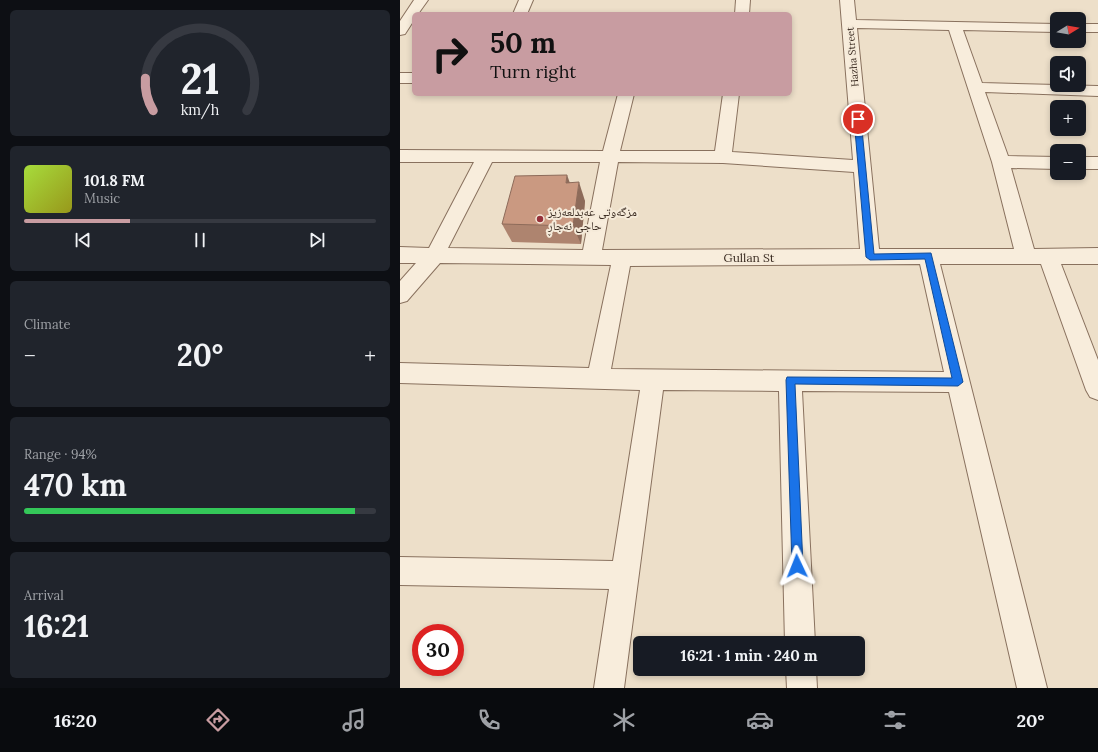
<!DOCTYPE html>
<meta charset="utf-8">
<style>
body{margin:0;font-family:Lora,"Noto Naskh Arabic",serif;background:#20242c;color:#f1f3f6;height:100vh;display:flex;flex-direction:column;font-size:15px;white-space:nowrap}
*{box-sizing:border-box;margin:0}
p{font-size:13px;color:#9ea1a6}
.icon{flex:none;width:22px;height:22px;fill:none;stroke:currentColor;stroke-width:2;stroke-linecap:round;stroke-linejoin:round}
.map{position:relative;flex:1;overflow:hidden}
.sheet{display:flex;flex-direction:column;gap:10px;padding:10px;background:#0d0f14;width:400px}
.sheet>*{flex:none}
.top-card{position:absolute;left:12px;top:12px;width:380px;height:84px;border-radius:6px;box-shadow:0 2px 6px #0003;background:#c89ca1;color:#111;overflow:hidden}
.needle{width:26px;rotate:79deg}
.buttons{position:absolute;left:650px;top:12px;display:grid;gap:8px}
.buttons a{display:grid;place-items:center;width:36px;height:36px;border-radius:6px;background:#171b24;box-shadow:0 2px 6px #0003;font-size:20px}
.speed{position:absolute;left:12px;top:624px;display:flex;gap:8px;font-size:20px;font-weight:700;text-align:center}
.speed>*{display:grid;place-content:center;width:52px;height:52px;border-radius:50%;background:#171b24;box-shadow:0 2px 6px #0003;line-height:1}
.speed .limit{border:6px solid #d22;background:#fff;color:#111}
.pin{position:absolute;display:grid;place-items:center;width:34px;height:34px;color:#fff;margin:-17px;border:2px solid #fff;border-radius:50%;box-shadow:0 1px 4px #0007}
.me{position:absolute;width:44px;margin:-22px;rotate:358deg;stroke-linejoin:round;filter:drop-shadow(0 0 3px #0008)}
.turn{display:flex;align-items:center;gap:14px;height:84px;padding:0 12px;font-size:18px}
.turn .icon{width:52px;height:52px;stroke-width:2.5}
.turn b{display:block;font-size:28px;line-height:34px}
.big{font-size:30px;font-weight:700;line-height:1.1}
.sheet .tile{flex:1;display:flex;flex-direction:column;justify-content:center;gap:6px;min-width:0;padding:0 14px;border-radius:6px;background:#20242c}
.sheet .dial{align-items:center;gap:0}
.dial svg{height:104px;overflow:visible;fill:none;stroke:#363941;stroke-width:7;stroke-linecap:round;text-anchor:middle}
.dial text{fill:#f1f3f6;stroke:none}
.song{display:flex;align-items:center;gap:12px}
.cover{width:48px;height:48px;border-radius:6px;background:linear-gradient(135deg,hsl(80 70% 55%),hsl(60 70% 35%))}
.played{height:4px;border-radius:2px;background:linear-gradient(90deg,#c89ca1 30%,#363941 30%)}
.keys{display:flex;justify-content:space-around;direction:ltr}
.heat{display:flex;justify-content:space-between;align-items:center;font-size:22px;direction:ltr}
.charge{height:6px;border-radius:3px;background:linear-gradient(90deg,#34c759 94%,#363941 0)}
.trip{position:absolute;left:233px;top:636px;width:232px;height:40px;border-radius:6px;background:#171b24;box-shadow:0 2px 6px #0003;font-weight:700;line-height:40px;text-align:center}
.tabs{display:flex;height:64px;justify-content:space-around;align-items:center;background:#090b0e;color:#9ea1a6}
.tabs .icon{width:28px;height:28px}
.tabs .active{color:#c89ca1}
.tabs b{font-size:18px;color:#f1f3f6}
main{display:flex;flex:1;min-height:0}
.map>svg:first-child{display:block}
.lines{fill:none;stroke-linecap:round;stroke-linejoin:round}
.minor-casing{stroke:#89715e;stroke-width:2}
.minor{fill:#f8eddc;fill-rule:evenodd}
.wall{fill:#ae846f}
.shaded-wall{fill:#8d6b5a}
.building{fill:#ca9981;stroke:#8d6b5a}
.route{fill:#1a73e8;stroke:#114b97}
.poi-dot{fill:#96313a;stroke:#f5ead9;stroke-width:1.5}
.labels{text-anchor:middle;stroke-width:4;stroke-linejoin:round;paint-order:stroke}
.far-street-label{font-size:10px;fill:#3a2b21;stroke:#f5ead9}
.poi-label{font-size:12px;fill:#3a2b21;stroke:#f5ead9;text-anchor:start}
.street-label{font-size:12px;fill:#3a2b21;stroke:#f5ead9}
</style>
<main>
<section class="sheet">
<div class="tile dial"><svg viewBox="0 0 100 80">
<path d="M14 69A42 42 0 1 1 86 69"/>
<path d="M14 69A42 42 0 0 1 8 44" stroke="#c89ca1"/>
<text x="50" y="56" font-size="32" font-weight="700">21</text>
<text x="50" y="72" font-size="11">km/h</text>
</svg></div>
<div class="tile">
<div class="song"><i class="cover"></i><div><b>101.8 FM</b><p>Music</p></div></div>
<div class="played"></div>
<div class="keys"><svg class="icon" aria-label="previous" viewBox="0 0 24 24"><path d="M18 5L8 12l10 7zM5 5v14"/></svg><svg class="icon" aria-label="pause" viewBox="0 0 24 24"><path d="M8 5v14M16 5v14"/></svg><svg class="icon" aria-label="next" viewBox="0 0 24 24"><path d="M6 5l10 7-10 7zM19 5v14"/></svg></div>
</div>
<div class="tile"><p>Climate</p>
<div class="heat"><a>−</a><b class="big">20°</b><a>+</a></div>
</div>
<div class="tile"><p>Range · 94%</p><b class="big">470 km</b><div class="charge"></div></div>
<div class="tile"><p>Arrival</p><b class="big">16:21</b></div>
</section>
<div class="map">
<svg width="698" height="688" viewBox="0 0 698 688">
<rect width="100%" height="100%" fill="#eddfc9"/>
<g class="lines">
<defs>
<g id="minor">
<polygon points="14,0 28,0 18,14 14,14 14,20 5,34 0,35 0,21"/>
<polygon points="119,0 133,0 127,14 113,14"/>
<polygon points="336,0 350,0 349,14 335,14"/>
<path d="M440 0H454L456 20 657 24V32L563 30 582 83 698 86V96L585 92 608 156 657 157V169L611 168 634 249 698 248V264H661L698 360V400L690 397 686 390 641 264H540L647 688H617L549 392 402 391 415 643H385L379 391 263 390 224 688H194L209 589 0 585V557L213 561 240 390 0 383V363L189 368 211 265 40 263 7 301 0 303V281L16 263H0V247L29 248 74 162H0V150L203 151 218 94H234L220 151H315L323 94H339L332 152 453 160ZM457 28 549 30 592 162 614 249H479ZM92 162H200L183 250 48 248ZM218 162 323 163 454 172 460 249 202 250ZM520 264 544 372 211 369 230 266Z"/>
<rect x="679" y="24" width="19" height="8"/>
<rect x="0" y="73" width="14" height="10"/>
<rect x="679" y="157" width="19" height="12"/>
<polygon points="386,669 416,669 417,688 387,688"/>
</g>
</defs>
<use href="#minor" class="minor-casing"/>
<use href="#minor" class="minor"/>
</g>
<polygon class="wall" points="170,182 185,201 181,244 112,242 102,224"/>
<g class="shaded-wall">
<polygon points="167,175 174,194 166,183"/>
<polygon points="179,182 185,201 181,244 173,226"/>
</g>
<polygon class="building" points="167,175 166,183 179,182 173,226 102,224 115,176"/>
<polygon class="route" points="458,117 461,119 474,254 531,253 563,382 558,386 395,384 403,566 401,570 397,571 393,570 392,566 386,380 387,377 552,378 525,259 470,260 466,257 454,119"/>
<circle class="poi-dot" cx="140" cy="219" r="4"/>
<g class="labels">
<g class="far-street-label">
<text transform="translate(452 57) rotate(-95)" y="4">Hazha Street</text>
</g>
<g class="poi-label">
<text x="148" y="216">مزگەوتی عەبدلعەزیز<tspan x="148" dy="14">حاجی نەجاڕ</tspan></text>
</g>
<g class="street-label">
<text x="349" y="262">Gullan St</text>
</g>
</g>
</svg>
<div class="buttons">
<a><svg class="needle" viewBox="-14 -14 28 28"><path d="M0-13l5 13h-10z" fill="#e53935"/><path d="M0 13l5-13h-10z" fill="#9ea1a6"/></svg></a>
<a><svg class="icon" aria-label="sound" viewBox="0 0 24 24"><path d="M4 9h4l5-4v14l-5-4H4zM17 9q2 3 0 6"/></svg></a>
<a>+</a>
<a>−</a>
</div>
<div class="speed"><div class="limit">30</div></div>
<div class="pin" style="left:458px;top:119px;background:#d93025"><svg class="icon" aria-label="arrive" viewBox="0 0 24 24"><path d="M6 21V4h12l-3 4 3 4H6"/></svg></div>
<svg class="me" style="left:397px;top:566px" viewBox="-20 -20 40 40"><path d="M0-17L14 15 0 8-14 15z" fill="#1a73e8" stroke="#fff" stroke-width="4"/></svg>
<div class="trip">16:21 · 1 min · 240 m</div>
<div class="top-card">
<div class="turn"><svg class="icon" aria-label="right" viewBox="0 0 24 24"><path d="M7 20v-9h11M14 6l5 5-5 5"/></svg><div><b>50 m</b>Turn right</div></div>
</div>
</div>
</main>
<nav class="tabs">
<b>16:20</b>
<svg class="icon active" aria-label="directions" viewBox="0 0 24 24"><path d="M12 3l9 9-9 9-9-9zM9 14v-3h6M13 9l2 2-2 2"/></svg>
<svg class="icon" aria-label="music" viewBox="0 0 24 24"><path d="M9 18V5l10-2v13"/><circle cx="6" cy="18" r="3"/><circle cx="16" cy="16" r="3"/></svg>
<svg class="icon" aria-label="phone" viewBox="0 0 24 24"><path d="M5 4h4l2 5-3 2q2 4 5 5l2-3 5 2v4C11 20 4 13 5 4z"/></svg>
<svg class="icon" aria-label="climate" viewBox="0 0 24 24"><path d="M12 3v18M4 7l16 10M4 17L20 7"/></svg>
<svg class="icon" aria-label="car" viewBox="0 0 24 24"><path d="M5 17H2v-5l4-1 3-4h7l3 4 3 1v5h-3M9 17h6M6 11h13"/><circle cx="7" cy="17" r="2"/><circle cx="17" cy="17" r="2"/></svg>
<svg class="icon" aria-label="filters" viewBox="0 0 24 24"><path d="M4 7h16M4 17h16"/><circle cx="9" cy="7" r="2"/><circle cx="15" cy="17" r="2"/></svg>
<b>20°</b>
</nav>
